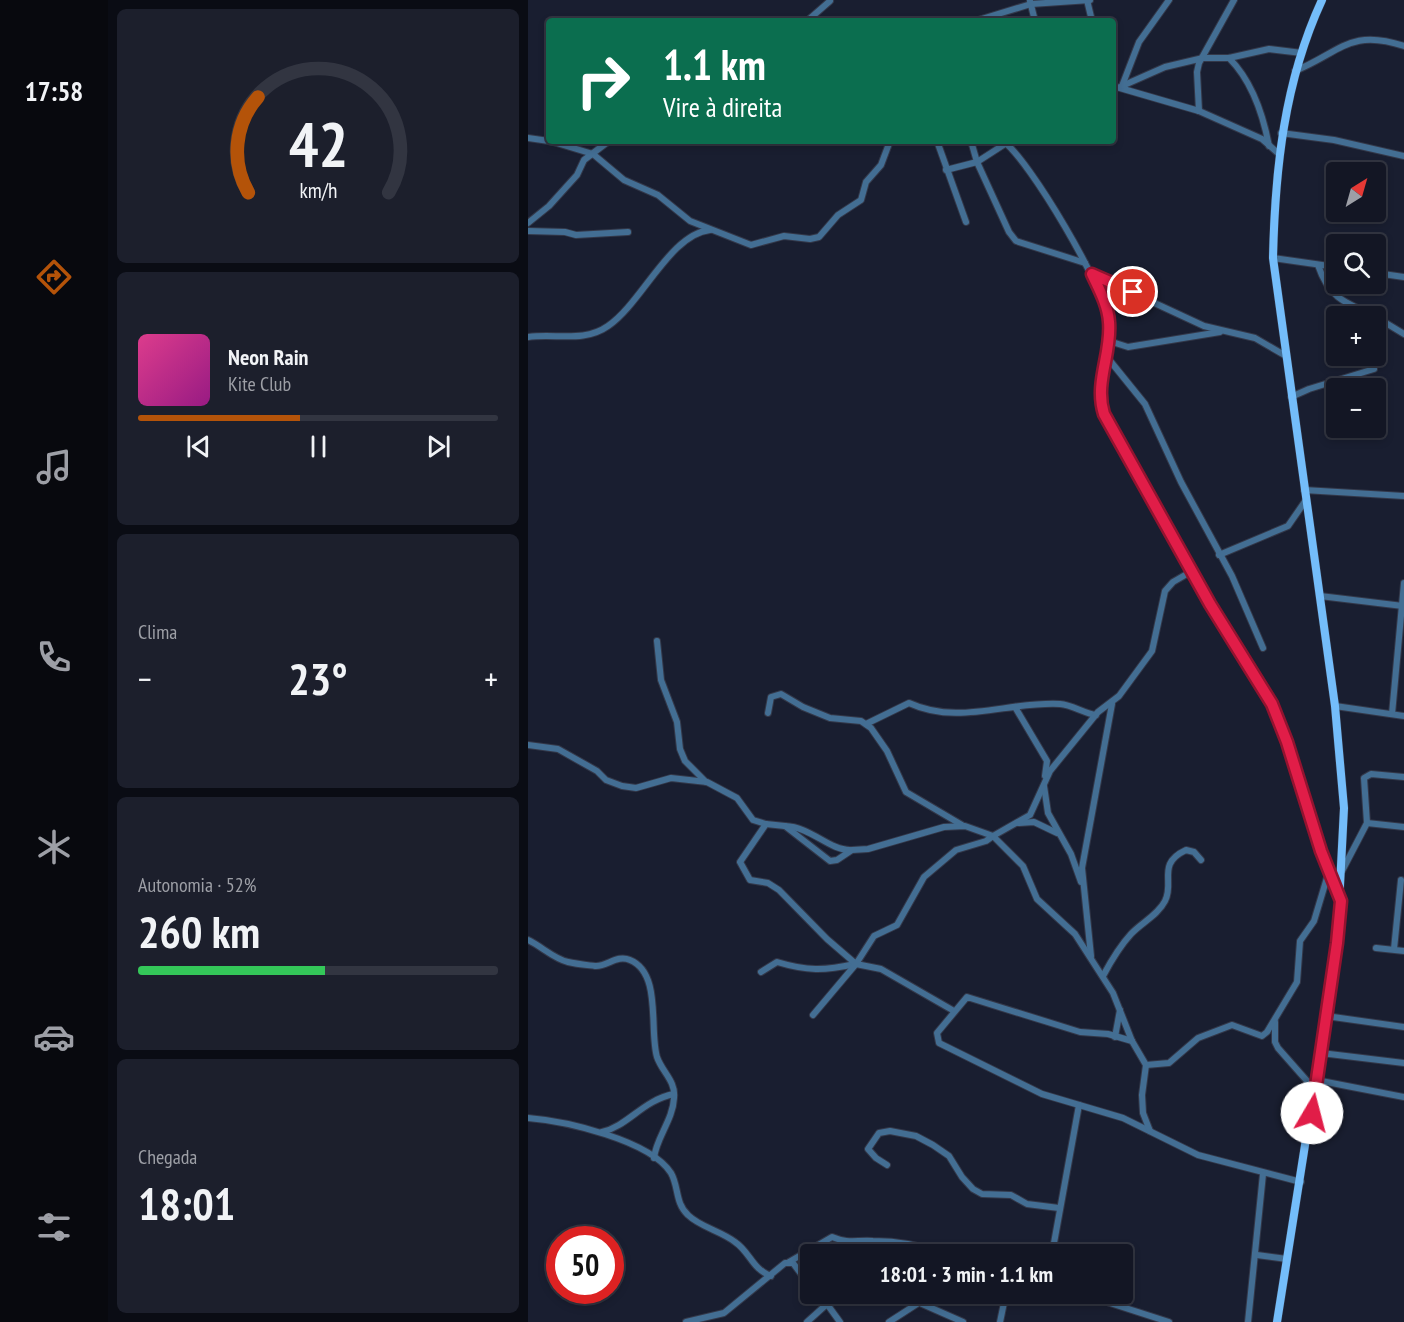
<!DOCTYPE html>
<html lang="pt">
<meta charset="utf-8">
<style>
body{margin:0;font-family:"PT Sans Narrow",sans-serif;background:#1c1f2c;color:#f1f3f6;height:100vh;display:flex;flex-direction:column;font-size:22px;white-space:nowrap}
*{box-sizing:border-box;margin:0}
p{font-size:20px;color:#9d9fa6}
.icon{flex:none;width:33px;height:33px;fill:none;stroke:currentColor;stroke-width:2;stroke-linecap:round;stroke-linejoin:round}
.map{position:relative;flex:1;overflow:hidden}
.side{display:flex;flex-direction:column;gap:9px;padding:9px;background:#0a0c14;width:420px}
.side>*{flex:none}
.top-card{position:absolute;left:18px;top:18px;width:570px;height:126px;border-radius:6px;box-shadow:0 3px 9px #0003,0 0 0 2px #323541;background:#0b6e4f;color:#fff;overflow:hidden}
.needle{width:39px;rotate:37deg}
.controls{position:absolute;left:798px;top:162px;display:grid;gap:12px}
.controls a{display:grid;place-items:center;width:60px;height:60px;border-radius:6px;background:#131624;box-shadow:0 3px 9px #0003,0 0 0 2px #323541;font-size:30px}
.speed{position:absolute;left:18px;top:1226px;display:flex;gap:12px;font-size:30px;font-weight:700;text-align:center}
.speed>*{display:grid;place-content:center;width:78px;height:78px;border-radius:50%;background:#131624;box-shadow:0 3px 9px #0003,0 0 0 2px #323541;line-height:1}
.speed .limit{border:9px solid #d22;background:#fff;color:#111}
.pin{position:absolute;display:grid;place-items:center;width:51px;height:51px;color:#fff;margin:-26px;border:3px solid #fff;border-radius:50%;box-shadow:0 2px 6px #0007}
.me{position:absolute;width:66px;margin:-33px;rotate:8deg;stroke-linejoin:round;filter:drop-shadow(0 0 4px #0008)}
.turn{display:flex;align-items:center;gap:21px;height:126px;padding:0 18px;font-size:27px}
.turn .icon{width:78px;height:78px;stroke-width:2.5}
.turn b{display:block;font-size:42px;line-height:51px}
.big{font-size:45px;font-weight:700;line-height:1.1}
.side .tile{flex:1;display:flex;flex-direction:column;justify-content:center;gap:9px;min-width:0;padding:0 21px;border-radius:9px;background:#1c1f2c}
.side .dial{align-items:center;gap:0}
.dial svg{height:156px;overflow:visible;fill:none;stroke:#323541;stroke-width:7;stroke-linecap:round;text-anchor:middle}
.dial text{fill:#f1f3f6;stroke:none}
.song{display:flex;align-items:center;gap:18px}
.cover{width:72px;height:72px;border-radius:9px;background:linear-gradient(135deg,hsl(330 70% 55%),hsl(310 70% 35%))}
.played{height:6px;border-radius:3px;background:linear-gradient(90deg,#b45309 45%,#323541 45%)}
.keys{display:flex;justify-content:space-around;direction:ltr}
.heat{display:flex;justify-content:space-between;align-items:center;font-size:33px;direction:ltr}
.charge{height:9px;border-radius:4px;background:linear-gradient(90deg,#34c759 52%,#323541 0)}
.trip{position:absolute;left:272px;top:1244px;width:333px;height:60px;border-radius:6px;background:#131624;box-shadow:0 3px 9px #0003,0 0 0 2px #323541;font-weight:700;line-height:60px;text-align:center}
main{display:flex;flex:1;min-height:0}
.tabs{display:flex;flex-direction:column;width:108px;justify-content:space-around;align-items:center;background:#08090e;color:#9d9fa6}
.tabs .icon{width:42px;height:42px}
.tabs .active{color:#b45309}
.tabs b{font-size:27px;color:#f1f3f6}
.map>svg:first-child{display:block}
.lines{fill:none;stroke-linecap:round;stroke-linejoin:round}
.minor-casing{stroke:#333849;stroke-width:8}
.major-casing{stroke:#333849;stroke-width:9}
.minor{stroke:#436e93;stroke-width:6}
.major{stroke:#74bdfa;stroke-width:8}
.route-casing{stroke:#92132f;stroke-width:15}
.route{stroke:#e11d48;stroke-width:10}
</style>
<main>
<nav class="tabs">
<b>17:58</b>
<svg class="icon active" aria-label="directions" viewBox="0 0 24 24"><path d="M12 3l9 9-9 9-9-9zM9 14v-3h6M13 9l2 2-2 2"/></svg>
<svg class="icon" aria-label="music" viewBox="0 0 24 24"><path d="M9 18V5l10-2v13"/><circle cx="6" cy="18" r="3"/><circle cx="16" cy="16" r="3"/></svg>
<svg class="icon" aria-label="phone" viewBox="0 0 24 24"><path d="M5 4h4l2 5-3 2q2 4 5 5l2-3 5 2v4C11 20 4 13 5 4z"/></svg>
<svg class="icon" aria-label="climate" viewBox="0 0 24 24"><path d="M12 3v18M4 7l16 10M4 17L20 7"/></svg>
<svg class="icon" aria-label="car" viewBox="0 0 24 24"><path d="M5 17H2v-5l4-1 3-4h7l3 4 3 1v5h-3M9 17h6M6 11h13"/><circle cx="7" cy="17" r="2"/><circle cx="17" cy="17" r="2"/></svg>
<svg class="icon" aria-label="filters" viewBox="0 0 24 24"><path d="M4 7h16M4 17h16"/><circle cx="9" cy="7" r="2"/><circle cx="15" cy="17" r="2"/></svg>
</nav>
<section class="side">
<div class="tile dial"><svg viewBox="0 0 100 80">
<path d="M14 69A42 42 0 1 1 86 69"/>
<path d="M14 69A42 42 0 0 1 19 20" stroke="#b45309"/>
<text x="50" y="56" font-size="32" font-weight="700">42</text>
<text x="50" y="72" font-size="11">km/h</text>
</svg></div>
<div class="tile">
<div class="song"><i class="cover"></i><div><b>Neon Rain</b><p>Kite Club</p></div></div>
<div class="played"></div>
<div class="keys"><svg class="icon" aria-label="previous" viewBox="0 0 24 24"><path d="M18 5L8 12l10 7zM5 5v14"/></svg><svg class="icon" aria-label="pause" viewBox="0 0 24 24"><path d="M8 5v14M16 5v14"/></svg><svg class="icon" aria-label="next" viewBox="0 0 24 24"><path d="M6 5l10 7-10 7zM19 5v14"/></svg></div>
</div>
<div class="tile"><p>Clima</p>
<div class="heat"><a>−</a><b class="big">23°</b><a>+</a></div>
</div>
<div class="tile"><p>Autonomia · 52%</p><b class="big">260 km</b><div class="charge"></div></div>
<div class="tile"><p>Chegada</p><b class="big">18:01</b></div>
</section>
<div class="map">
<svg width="876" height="1322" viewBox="0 0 876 1322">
<rect width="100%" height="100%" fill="#191e30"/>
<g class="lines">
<defs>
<g id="minor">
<polyline points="559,0 564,21"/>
<polyline points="502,1 507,21"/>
<polyline points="279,21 302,1"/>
<polyline points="447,21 503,4 562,0"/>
<path d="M701 58C724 81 735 114 741 146"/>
<path d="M767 71C813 52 822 28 876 46"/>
<polyline points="585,86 671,111 734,139 751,154"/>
<polyline points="594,86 637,67 675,58 701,58 741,49 774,53"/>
<polyline points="594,86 611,42 641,0"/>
<polyline points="671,111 669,72 671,63 706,0"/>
<polyline points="753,133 806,140 876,156"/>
<polyline points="0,138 21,141"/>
<polyline points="22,141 65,154 96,180 130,195 162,221 223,245 256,236 282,239 291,237 310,215 333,200 338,182 353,165 362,141"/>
<polyline points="409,141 438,222"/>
<polyline points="443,141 449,162 481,232 488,241 557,263"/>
<path d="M475 141C501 159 579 291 581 323 583 354 566 383 576 414L682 604 744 704 760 742 793 851 810 895"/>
<polyline points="418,170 449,162 480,142"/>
<polyline points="0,223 21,206 49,175 56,160 81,141"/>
<polyline points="0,231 37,232 48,235 100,232"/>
<polyline points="745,258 808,267"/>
<path d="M790 265C801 298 817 303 847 316"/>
<polyline points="848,273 876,277"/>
<polyline points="564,274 676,326 727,338 758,356"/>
<polyline points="848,317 876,334"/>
<path d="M0 337C27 333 56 343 80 326 114 303 142 234 182 230"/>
<polyline points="581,341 600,347 692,332"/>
<polyline points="579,357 617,404 653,482 704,576 735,648"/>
<polyline points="763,397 781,389 846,369"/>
<polyline points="776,490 876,496"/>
<polyline points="691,555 760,526 778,500"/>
<polyline points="792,596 875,606"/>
<polyline points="129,641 133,680 149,722 152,749 157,761 178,782"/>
<polyline points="807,706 876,716"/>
<polyline points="487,707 519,761 517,776"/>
<polyline points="240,713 243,697 253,694 275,707 302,718 333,721 343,728 359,751 378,792 434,825"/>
<polyline points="864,714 876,583"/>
<path d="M338 724 381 703C431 726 480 701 532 704 544 705 556 713 568 715"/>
<polyline points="0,745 30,749 69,771 78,780 94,786 108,788 143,778 179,782 209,798 225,820 238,824"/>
<polyline points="516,786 520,813 543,854 553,882"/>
<polyline points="491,823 506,822 529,833"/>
<polyline points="839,823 876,827"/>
<path d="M257 826C283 827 301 850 322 850"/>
<polyline points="814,871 839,823 836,778 843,774 876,777"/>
<path d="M0 940C13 946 26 959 40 962 48 964 59 965 67 966 79 967 89 954 102 960 134 973 121 1030 129 1057 134 1072 148 1081 146 1098 145 1120 128 1138 126 1158"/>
<polyline points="848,948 876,951"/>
<polyline points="866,949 873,880"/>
<polyline points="563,956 554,868 584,704"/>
<path d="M233 972 249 962C279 971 296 971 327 964"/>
<path d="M575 976C583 961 591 947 603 934 613 923 630 915 637 901 647 882 628 864 658 850L666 852 673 860"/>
<polyline points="285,1015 328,964 346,936 369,925 396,877 428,850 458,841 465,836 437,826 416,827 340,849 324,850 309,860 302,861 257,826 238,824 212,862 222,880 240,883 251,890 299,939 328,964 353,969 426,1011"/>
<polyline points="798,1016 876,1027"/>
<polyline points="747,1022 747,1042 750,1048 787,1090"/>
<polyline points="587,1037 592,1010"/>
<polyline points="604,1041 580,1034 552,1032 439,997 409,1033 411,1043 514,1094 595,1118 670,1155 773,1182"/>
<polyline points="793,1053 876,1063"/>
<polyline points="618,1065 641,1063 670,1038 704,1025 734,1036 739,1032 769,982 772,941 786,921 801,871"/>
<polyline points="788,1080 876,1097"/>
<path d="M0 1118C37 1121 122 1140 143 1173 151 1187 147 1203 160 1215 172 1227 193 1231 207 1242 222 1252 224 1269 243 1276"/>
<polyline points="622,1131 615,1113 614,1095 618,1065 604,1041 585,993 547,934 509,899 495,866 465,836 502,815 522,771 570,712 591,696 624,651 637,591 645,582 664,571"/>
<path d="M74 1132C100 1126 115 1100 146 1094"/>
<polyline points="359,1165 348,1158 340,1149 351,1133 362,1131 388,1136 405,1145 421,1156 434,1177 445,1189 454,1194 483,1195 499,1204 531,1208"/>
<polyline points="524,1254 551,1105"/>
<polyline points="729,1255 759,1259"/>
<path d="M261 1262 304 1237C321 1244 327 1240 345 1241 369 1241 396 1246 419 1254"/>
<polyline points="291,1293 312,1322"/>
<polyline points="551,1293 641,1322"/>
<polyline points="392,1303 435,1322"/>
<polyline points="158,1322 196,1313 257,1263 265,1263 282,1286"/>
<polyline points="279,1322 299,1304"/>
<polyline points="361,1322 406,1293"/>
<polyline points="472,1322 478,1293"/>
<polyline points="720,1322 735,1174"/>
</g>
<path id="major" d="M749 1322 809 943 816 808 807 706 745 258C747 170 756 82 794 0"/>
</defs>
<use href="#minor" class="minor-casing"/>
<use href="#major" class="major-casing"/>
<use href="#minor" class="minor"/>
<use href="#major" class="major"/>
</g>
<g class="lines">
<defs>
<path id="route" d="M605 292 564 274C571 289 580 305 581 322 584 353 566 383 576 414L682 604 744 704 759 742 793 851 813 901 809 943 784 1113"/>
</defs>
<use href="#route" class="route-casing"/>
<use href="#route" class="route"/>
</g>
</svg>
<div class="controls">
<a><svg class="needle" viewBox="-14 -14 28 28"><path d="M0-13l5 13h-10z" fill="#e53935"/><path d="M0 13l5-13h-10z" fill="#9d9fa6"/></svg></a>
<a><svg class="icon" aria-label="search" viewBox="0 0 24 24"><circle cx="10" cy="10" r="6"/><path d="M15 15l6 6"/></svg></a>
<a>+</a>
<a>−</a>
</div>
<div class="speed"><div class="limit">50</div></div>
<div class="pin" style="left:605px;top:292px;background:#d93025"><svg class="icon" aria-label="arrive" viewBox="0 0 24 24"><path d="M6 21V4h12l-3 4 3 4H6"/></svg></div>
<svg class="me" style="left:784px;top:1113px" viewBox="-20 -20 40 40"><circle r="19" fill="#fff"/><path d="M0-13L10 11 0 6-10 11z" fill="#e11d48"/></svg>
<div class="trip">18:01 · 3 min · 1.1 km</div>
<div class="top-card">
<div class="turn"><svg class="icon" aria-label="right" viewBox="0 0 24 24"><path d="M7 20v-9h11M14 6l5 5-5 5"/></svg><div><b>1.1 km</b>Vire à direita</div></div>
</div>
</div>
</main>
